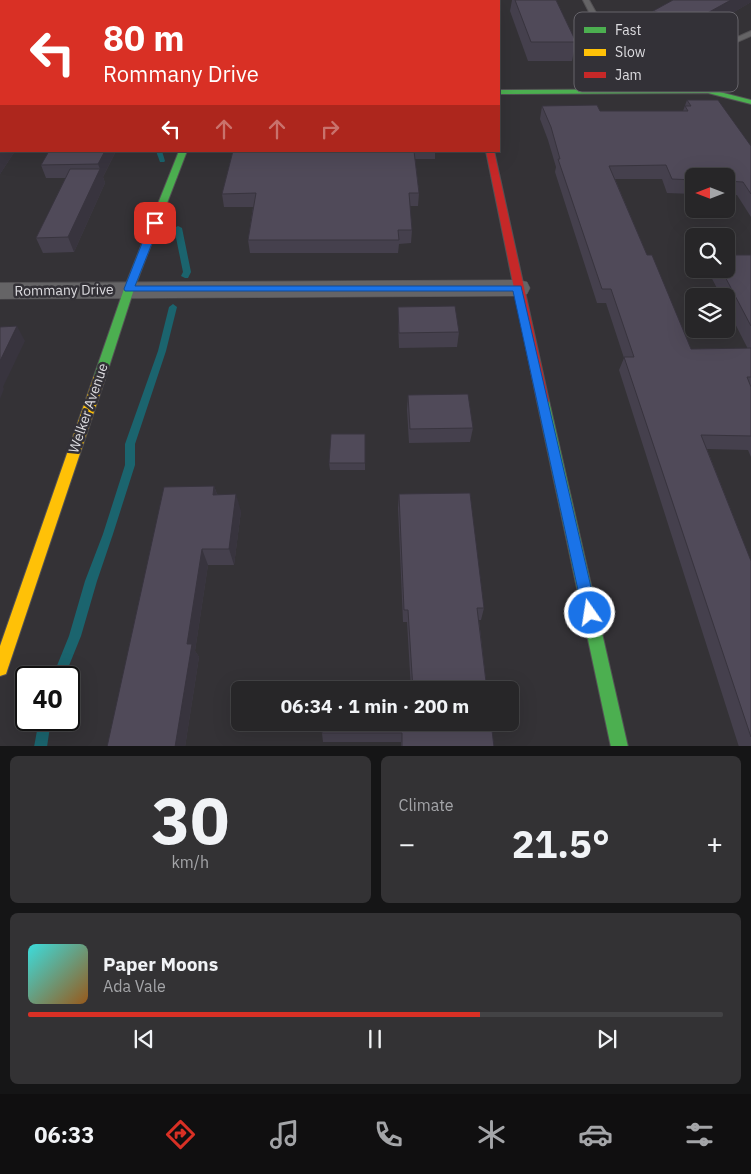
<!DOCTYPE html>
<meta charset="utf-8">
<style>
body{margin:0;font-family:"IBM Plex Sans",sans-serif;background:#333234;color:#f1f3f6;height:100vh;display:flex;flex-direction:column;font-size:19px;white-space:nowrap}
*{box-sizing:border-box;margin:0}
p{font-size:16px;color:#a4a5a8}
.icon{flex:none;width:28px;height:28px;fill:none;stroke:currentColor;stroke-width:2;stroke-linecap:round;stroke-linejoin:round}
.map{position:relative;height:746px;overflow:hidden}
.panel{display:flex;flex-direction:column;gap:10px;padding:10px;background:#151516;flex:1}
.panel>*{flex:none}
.hud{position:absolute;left:0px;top:0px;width:500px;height:152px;box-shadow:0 5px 20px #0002,0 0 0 1px #434345;background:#d93025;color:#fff;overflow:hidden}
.needle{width:32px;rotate:270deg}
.controls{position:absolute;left:685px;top:168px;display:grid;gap:10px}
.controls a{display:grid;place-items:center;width:50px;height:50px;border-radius:8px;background:#272628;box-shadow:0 5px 20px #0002,0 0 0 1px #434345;font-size:25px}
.speed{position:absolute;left:15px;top:666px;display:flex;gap:10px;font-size:25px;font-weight:700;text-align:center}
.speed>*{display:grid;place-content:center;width:65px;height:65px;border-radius:50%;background:#272628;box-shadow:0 5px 20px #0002,0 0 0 1px #434345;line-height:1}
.speed .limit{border:2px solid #111;border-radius:8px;background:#fff;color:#111}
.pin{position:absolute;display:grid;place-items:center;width:42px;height:42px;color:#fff;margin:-21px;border-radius:10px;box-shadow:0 2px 8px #0006}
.me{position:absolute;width:55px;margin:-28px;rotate:347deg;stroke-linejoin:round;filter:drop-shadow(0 0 4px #0008)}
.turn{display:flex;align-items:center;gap:18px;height:105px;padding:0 20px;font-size:22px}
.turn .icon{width:65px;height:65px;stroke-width:2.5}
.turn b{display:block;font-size:35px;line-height:42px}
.lanes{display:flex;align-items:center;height:48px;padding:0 20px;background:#0003;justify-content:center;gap:25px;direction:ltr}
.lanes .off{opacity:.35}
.big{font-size:38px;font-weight:800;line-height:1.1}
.panel .widget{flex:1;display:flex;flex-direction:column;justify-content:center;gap:8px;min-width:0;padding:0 18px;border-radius:8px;background:#333234}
.panel .dial{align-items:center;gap:0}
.dial b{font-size:65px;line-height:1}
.song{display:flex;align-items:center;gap:15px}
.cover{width:60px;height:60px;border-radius:8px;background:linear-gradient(135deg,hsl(180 70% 55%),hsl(30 70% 35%))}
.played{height:5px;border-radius:2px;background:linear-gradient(90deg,#d93025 65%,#434345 65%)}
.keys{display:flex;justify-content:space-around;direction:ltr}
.heat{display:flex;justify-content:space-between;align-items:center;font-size:28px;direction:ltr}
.panel .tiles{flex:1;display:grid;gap:10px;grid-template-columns:1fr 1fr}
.widget:last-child{grid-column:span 2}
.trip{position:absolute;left:231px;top:681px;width:288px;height:50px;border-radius:8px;background:#272628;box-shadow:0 5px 20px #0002,0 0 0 1px #434345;font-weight:800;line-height:50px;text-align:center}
.tab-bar{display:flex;height:80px;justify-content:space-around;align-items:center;background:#100f10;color:#a4a5a8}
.tab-bar .icon{width:35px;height:35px}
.tab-bar .on{color:#d93025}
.tab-bar b{font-size:22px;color:#f1f3f6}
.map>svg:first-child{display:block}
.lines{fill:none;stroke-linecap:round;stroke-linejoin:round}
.stream{fill:#1b646e;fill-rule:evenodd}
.lane-casing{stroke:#535154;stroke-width:2}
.street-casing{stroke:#535154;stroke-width:1}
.fast-casing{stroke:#535154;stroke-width:2}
.slow-casing{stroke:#535154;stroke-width:2}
.jam-casing{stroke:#535154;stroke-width:2}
.lane{fill:#656466;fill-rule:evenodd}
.street{fill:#656466;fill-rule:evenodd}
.fast{fill:#4caf50;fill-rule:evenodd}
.slow{fill:#ffc107;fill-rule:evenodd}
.jam{fill:#c62828;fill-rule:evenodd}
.wall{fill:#45404d}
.shaded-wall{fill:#38343e}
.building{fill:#504a59;stroke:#38343e}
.route{fill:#1a73e8;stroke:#114b97}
.labels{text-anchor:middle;stroke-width:5;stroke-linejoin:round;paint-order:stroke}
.street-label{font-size:14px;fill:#dddce0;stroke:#333137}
.key{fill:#333137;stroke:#66646a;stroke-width:1}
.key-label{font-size:14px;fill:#dddce0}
</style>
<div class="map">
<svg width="751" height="747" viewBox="0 0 751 747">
<rect width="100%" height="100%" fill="#343236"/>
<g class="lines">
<g class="stream">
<rect x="121" y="0" width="4" height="1"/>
<polygon points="156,151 162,151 165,161 164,162 160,162"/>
<polygon points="178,226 182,228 191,272 188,278 185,278 181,276 183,272 174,228"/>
<polygon points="173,304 177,307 166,351 135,444 135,465 113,534 97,581 81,636 64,678 52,678 69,636 85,581 103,534 125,465 125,444 158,351 169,307"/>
<polygon points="39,720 51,720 47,747 34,747"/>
</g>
<defs>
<polygon id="lane" points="583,0 589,0 615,47 619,49 713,48 751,31 751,36 714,52 618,53 608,49"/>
<g id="street">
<rect x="227" y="0" width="14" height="1"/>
<rect x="451" y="0" width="14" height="1"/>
<polygon points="518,280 527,282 530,288 527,294 518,296 0,299 0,283"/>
</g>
<g id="fast">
<polygon points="708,89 751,100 751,104 708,93 499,94 499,90"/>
<polygon points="179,151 187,151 134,289 106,376 100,380 96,379 94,376 124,289"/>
<polygon points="543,397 547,398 549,401 628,747 611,747 537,401 539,398"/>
</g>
<polygon id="slow" points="100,372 106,376 8,668 6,674 0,676 0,646 94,376"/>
<polygon id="jam" points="486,151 494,151 549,401 547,404 539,404 537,401"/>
</defs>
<use href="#lane" class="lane-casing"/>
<use href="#street" class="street-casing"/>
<use href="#fast" class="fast-casing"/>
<use href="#slow" class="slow-casing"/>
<use href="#jam" class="jam-casing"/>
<use href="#lane" class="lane"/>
<use href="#street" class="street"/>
<use href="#fast" class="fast"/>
<use href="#slow" class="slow"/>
<use href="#jam" class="jam"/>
</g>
<g class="wall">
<polygon points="512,0 556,0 576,42 572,61 528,61 510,11"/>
<polygon points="751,2 685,41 648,28 653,11"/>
<polygon points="1,23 1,151 15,151 0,174 0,24"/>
<polygon points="687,100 751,146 751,217 737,195 726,195 726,176 694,176 694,194 667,193 662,179 615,179 647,255 691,349 748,349 726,306 726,296 721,296 707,269 726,269 751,255 751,457 748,450 707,449 751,561 751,747 739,747 619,370 624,358 606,303 597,303 555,172 556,167 548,140 540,119 542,106 600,111 683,111"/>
<polygon points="116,151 103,177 105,183 74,252 43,253 36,238 66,178 46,178 41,165"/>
<polygon points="233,151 435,151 435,159 415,159 419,193 418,206 410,206 412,230 411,243 399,244 398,253 250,253 248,240 253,207 224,207 222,194"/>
<polygon points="398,307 459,332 457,347 399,348 398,322"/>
<polygon points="408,395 473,428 470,442 409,443 407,410"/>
<polygon points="365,434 365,470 330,470 329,463"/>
<polygon points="214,486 217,494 241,511 234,565 208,565 195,651 199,657 185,747 107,747"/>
<polygon points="399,494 484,608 481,620 479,620 487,690 411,690 407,622 403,622 398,508"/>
<polygon points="491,722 494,747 401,747 401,742 323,742 322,733"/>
</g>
<g class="shaded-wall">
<polygon points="731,0 751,0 751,2 685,41 691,22"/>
<polygon points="1,150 1,151 15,151 0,174 0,151"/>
<polygon points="105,151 116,151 103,177 105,183 74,252 68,237 100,169 98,164"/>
<polygon points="17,326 25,341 3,387 4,389 0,399 0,361"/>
<polygon points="214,486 220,503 213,495"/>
<polygon points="236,494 241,511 234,565 229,549"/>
<polygon points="202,549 208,565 195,651 199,657 185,747 175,747 187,644"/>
</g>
<g class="building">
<polygon points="21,0 73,0 73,1 20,1"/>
<polygon points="269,0 419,0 420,1 268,1"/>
<polygon points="515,0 556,0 576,42 531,42"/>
<polygon points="673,0 731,0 691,22 653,11"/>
<polygon points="1,44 1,150 0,151 0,46"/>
<polygon points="687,100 718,100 751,146 751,194 743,182 726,181 726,176 694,176 694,180 672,179 666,165 609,166 647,255 652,255 691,349 751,348 751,377 747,377 751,387 751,436 701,435 751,561 751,737 624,357 634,357 611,289 602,289 558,159 560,159 551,127 542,106 597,105 600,111 688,111 685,106 691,106"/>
<polygon points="49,151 105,151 98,164 41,165"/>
<polygon points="233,151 414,151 419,193 409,193 412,230 398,230 399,240 248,240 256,193 222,194"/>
<polygon points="70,169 100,169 68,237 36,238"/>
<polygon points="726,255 751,255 751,326 721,269 726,269"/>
<polygon points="455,306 459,332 399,333 398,307"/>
<polygon points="17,326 0,361 0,327"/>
<polygon points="468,394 473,428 410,429 408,395"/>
<polygon points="331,434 365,434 365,463 329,463"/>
<polygon points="214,486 213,495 236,494 229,549 202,549 187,644 192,644 175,747 107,747 164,487"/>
<polygon points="470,493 484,608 477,608 487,690 413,690 408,610 404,610 399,494"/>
<polygon points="322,722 491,722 494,747 402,747 402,733 322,733"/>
</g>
<polygon class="route" points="155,220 160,223 135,286 521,286 597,613 595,618 590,620 585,618 583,613 513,291 125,291 124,289 150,223"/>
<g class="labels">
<g class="street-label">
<text transform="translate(64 290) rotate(-1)" y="5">Rommany Drive</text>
<text transform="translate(88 408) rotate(-71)" y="5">Welker Avenue</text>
</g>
</g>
<rect x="574" y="12" width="164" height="80" rx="8" class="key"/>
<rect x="584" y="27" width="22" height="6" fill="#4caf50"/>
<rect x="584" y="49" width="22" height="7" fill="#ffc107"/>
<rect x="584" y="72" width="22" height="6" fill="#c62828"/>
<g class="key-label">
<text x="615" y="35">Fast</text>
<text x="615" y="57">Slow</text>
<text x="615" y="80">Jam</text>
</g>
</svg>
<div class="controls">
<a><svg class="needle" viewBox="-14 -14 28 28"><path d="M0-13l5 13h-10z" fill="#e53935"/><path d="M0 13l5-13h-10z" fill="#a4a5a8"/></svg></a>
<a><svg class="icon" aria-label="search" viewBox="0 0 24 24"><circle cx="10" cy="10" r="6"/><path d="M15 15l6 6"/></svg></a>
<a><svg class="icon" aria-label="layers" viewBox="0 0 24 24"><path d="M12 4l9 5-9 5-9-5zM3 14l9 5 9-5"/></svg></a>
</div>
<div class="speed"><div class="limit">40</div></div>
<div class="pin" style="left:155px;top:223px;background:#d93025"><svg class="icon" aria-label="arrive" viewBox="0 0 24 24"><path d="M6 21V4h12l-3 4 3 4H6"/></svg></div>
<svg class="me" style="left:590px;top:613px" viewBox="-20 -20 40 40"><circle r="17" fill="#1a73e8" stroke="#fff" stroke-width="3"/><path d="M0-11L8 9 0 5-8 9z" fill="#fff"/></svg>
<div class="trip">06:34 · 1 min · 200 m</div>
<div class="hud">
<div class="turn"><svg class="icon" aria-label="left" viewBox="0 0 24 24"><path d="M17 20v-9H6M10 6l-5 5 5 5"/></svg><div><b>80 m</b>Rommany Drive</div></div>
<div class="lanes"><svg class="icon" aria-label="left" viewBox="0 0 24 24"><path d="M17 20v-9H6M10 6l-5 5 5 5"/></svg><svg class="icon off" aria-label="ahead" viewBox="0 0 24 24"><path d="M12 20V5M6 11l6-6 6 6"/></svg><svg class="icon off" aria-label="ahead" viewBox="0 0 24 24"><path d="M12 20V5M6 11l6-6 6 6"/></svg><svg class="icon off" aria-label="right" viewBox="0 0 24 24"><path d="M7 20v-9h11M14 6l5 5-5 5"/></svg></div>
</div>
</div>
<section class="panel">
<div class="tiles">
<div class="widget dial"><b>30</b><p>km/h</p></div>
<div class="widget"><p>Climate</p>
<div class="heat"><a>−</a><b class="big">21.5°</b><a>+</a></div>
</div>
<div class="widget">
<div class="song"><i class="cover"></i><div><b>Paper Moons</b><p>Ada Vale</p></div></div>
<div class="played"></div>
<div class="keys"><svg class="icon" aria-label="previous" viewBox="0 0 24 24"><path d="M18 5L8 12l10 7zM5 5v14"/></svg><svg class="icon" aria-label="pause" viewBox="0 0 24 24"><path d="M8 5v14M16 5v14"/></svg><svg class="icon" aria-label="next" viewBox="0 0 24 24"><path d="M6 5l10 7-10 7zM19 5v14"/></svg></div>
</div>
</div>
</section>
<nav class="tab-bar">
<b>06:33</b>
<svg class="icon on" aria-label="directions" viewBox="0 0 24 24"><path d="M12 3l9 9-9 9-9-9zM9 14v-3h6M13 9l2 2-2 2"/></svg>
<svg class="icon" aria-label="music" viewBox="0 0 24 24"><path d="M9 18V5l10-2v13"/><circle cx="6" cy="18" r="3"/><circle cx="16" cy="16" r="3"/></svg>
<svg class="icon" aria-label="phone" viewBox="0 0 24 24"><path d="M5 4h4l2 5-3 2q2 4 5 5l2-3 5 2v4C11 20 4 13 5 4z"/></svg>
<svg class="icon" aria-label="climate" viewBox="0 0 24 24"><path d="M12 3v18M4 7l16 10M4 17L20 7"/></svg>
<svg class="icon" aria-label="car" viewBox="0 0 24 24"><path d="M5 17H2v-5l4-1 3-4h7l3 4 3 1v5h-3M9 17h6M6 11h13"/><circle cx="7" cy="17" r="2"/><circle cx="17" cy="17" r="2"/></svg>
<svg class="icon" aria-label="filters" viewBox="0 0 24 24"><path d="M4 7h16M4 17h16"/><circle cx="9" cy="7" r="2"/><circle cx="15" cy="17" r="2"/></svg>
</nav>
